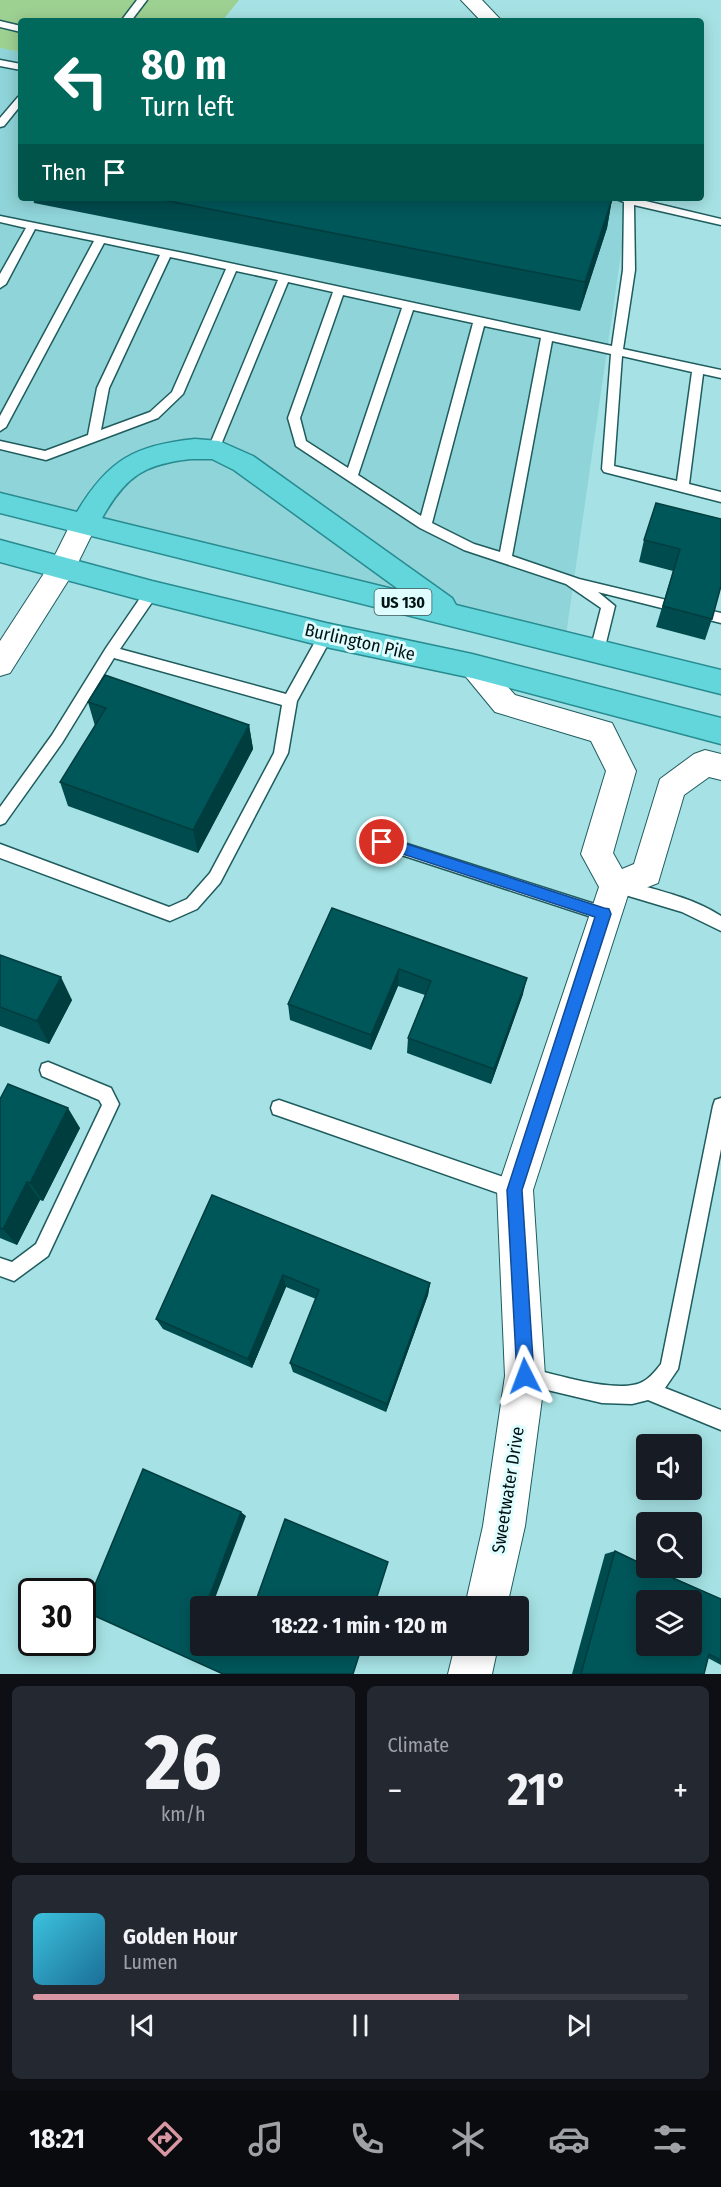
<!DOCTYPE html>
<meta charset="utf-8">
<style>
body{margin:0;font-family:"Fira Sans Condensed",sans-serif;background:#242831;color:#f1f3f6;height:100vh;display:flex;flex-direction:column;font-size:22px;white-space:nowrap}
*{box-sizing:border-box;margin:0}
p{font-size:20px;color:#9ea1a6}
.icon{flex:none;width:33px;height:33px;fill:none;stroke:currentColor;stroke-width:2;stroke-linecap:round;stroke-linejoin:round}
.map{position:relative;height:1674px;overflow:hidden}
.details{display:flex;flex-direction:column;gap:12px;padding:12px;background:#0d0f14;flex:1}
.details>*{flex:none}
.top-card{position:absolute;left:18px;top:18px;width:686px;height:183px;border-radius:6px;box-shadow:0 3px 15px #0003;background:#00695c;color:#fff;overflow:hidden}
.controls{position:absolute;left:636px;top:1434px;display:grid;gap:12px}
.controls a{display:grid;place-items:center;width:66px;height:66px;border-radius:6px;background:#171b24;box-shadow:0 3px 15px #0003;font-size:30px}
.speed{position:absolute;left:18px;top:1578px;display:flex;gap:12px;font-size:30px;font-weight:700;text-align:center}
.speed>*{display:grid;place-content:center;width:78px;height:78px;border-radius:50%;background:#171b24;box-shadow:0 3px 15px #0003;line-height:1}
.speed .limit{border:3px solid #111;border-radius:9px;background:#fff;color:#111}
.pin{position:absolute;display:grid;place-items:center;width:51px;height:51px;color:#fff;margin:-26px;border:3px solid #fff;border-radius:50%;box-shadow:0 2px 6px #0007}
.me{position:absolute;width:66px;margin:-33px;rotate:357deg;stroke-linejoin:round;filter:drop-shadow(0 0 4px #0008)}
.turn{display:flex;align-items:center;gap:21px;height:126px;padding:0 24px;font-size:27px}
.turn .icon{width:78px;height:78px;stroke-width:2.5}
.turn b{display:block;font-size:42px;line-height:51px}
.then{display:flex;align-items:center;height:57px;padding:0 24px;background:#0003;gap:12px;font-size:22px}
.big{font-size:45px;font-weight:700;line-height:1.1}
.details .widget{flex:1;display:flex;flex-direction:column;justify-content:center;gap:9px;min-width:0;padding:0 21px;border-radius:9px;background:#242831}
.details .dial{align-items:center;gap:0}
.dial b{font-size:78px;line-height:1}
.song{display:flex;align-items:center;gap:18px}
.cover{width:72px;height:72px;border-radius:9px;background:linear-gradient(135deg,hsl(190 70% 55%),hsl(200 70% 35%))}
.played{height:6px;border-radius:3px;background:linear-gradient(90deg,#d796a1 65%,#363941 65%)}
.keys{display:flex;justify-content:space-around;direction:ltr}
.heat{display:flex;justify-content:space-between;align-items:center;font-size:33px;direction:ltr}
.details .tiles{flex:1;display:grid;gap:12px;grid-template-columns:1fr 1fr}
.widget:last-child{grid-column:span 2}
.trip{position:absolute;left:190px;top:1596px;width:339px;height:60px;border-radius:6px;background:#171b24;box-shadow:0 3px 15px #0003;font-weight:700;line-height:60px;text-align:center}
.tabs{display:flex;height:96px;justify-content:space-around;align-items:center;background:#090b0e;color:#9ea1a6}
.tabs .icon{width:42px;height:42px}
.tabs .on{color:#d796a1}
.tabs b{font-size:27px;color:#f1f3f6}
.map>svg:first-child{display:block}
.built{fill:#8fd4d8}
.green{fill:#9dd191}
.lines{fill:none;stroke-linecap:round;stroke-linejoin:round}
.service-casing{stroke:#1f5c5e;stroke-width:3}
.minor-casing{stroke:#1f5c5e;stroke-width:2}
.trunk-casing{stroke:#278b90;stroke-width:3}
.service{fill:#fff;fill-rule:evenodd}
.minor{fill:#fff;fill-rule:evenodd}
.trunk{fill:#63d6dc;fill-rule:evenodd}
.wall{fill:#004b4d}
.shaded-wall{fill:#003d3f}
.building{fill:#00575a;stroke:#003d3f;stroke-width:1.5;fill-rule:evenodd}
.route{fill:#1a73e8;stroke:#114b97;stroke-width:1.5}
.labels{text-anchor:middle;stroke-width:6;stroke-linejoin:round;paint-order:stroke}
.shield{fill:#dffdfe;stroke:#43585a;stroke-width:1.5}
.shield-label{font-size:16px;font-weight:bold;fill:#001214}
.street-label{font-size:18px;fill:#001214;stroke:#dffdfe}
</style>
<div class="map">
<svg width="721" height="1674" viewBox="0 0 721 1674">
<rect width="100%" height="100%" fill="#a6e2e5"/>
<polygon class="built" points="0,48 21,52 21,198 629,198 565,642 0,503"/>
<polygon class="green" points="0,0 239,0 222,21 21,21 21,52 0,48"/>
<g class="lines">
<defs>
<g id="service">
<polygon points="137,0 147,0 131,21 121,21"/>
<polygon points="0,21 21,26 21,32 0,27"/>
<polygon points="0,60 21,64 21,70 0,66"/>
<polygon points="21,96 21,105 4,126 0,127 0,118 18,97"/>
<path d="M614 198H633L721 219V225L634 205 635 270 623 349 721 370V378L703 374 689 484 721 492V502L604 472 602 469 611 354 552 341 512 556 579 579 721 613V623L598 592 615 606 604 651 597 656 592 655 590 651 601 608 566 584 464 550 420 528 296 446 288 418 333 292 288 282 218 452H210L208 449 278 280 236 271 183 394 158 418 46 460 0 449V441L45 451 88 435 97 388 160 255 104 243 6 427 0 431V416L94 241 35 229 6 284 0 288V274L26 228 0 222V216L188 254 612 346 623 270 624 202ZM170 257 226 269 172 392 150 412 101 430 109 388ZM343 295 402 308 348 468 306 441 300 418ZM413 310 473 323 421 516 358 475ZM484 326 541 338 500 552 474 544 432 523ZM622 356 692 372 677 481 614 466Z"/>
<polygon points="152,587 159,592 120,649 286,694 321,631 326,630 333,635 297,701 288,753 220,883 197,909 170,921 0,858 0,844 169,907 187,899 210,873 274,753 282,705 114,658 62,743 5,823 0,825 0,807 52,735 106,648 147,588"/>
<polygon points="382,836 604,907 609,909 612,914 609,919 604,921 377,847 374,842 377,837"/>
<path d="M617 879C652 889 690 896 721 916V931L682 912 612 891 609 886 612 881Z"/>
<polygon points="48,1062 111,1088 119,1104 48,1256 14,1281 0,1276 0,1258 12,1262 36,1244 102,1105 99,1100 42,1076 40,1070 42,1064"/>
<path d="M721 1098V1149L678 1369 665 1388 721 1410V1430L648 1400 632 1404 602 1403 518 1383 516 1376 518 1369 525 1367C551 1373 621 1396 644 1381 651 1377 656 1370 661 1364L713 1106 715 1100Z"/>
<polygon points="279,1100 515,1181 521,1184 524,1190 521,1196 515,1199 279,1116 273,1114 271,1108 273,1102"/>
</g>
<g id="minor">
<polygon points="461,0 482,0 500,19 498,21 481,21"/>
<polygon points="84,514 94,517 97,524 73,573 10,673 0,676 0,641 52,561 74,517"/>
<polygon points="472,655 482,658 515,695 612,723 636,771 613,853 622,869 634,864 660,779 694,754 705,750 721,754 721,780 709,777 684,795 658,883 628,895 533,1190 545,1376 525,1526 507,1606 465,1606 483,1526 505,1376 497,1190 599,887 581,854 606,771 591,741 495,712 457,666 462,658"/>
<polygon points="455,1646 498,1646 492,1674 448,1674"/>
</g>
<g id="trunk">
<path d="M195 439 219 441 253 456 452 598 456 605 721 670V694L0 513V493L77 512C108 460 135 445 195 439ZM191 459H212L234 470 401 591 102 518C126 476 144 464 191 459Z"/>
<polygon points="0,540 152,581 326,623 472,654 721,718 721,744 472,678 326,647 152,603 0,562"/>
</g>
</defs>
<use href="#service" class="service-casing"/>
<use href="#minor" class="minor-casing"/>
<use href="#trunk" class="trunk-casing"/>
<use href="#service" class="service"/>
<use href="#minor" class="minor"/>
<use href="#trunk" class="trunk"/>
</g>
<g class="wall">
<polygon points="33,198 608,198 612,199 607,228 580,311 34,203"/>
<polygon points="721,519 712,619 705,640 656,627 673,571 639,562 644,540"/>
<polygon points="88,702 249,725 253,749 198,853 68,806 60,782 95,726"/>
<polygon points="332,908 523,994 491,1084 407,1053 408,1038 425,995 398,986 371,1050 290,1020 288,1004"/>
<polygon points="0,955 72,1000 49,1044 0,1026"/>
<polygon points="0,1099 80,1128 43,1201 40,1200 17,1245 0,1238"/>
<polygon points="212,1195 430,1283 428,1295 386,1412 293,1372 290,1363 316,1299 286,1287 252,1368 163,1329 156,1319"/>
<polygon points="615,1551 721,1599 721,1665 708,1658 704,1674 572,1674 605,1554"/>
</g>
<g class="shaded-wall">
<polygon points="612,199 607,228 580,311 585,282"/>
<polygon points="249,725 253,749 198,853 193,830"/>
<polygon points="399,969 398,986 371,1050 371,1035"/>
<polygon points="61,977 72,1000 49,1044 37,1021"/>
<polygon points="527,978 523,994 491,1084 494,1069"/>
<polygon points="68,1108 80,1128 43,1201 30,1183"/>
<polygon points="27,1182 40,1200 17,1245 3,1229"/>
<polygon points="283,1275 286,1287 252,1368 248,1359"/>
<polygon points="430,1283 428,1295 386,1412 387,1404"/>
<polygon points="241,1512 246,1516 214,1601 226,1606 222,1606 208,1600"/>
</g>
<g class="building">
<polygon points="153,198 608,198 612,199 585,282"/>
<polygon points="656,503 721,519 721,586 712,619 663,606 680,549 644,540"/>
<polygon points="105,675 249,725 193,830 60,782 106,708 88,702"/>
<polygon points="332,908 527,978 494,1069 408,1038 431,981 399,969 371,1035 288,1004"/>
<polygon points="0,955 61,977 37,1021 0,1007"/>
<polygon points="8,1084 68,1108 30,1183 27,1182 3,1229 0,1228 0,1099"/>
<polygon points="212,1195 430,1283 387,1404 290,1363 319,1290 283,1275 248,1359 156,1319"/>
<polygon points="143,1469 241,1512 208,1600 222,1606 201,1606 201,1646 362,1646 353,1674 223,1674 84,1611"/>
<polygon points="285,1519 388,1562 374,1606 254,1606"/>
<path d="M615 1551 646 1566V1568H650L721 1599V1660L709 1654 704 1674H581ZM646 1600H692V1646H646Z"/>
</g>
<polygon class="route" points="382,836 604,908 609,909 611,914 522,1190 534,1376 531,1382 525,1384 519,1382 517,1376 507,1190 595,917 378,846 376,842 378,838"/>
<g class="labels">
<rect class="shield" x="374.5" y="589" width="57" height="26" rx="4.5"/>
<g class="shield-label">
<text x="403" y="608">US 130</text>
</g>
<g class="street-label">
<text transform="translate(360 642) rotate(13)" y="6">Burlington Pike</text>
<text transform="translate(508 1490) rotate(-81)" y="6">Sweetwater Drive</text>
</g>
</g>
</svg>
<div class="controls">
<a><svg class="icon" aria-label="sound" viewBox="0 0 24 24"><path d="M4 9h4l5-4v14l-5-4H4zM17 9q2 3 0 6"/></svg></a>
<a><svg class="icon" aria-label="search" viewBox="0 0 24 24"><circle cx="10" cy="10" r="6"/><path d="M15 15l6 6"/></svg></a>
<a><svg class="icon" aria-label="layers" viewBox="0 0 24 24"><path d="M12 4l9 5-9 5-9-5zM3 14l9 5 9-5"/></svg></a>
</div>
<div class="speed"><div class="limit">30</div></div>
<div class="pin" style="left:382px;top:842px;background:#d93025"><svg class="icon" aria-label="arrive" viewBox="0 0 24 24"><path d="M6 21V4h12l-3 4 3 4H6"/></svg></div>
<svg class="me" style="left:525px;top:1376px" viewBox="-20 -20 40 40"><path d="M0-17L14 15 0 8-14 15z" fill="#1a73e8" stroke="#fff" stroke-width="4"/></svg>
<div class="trip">18:22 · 1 min · 120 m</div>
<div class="top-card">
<div class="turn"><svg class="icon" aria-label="left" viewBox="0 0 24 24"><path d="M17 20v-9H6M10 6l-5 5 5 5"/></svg><div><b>80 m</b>Turn left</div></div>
<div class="then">Then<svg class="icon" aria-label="arrive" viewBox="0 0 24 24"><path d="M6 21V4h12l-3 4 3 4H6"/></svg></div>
</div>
</div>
<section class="details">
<div class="tiles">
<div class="widget dial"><b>26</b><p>km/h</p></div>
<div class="widget"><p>Climate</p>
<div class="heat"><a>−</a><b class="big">21°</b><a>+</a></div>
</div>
<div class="widget">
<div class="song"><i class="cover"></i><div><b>Golden Hour</b><p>Lumen</p></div></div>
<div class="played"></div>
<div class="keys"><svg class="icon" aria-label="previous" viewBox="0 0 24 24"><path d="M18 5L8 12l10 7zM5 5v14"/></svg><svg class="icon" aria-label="pause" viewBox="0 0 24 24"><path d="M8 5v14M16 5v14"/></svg><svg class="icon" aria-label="next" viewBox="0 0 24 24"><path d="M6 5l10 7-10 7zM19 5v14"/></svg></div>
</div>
</div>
</section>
<nav class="tabs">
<b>18:21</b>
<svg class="icon on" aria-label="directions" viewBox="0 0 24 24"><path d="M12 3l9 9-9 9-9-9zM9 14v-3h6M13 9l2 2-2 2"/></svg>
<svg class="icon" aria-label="music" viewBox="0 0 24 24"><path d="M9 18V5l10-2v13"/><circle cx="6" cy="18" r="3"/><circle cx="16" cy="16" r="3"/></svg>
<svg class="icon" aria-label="phone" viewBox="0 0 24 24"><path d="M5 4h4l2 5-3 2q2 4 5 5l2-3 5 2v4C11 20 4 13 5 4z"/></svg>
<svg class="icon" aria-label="climate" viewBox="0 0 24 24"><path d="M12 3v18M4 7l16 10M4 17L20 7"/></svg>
<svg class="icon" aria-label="car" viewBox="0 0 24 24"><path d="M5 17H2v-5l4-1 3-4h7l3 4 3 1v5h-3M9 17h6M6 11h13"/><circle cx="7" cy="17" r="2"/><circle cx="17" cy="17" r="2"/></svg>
<svg class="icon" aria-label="filters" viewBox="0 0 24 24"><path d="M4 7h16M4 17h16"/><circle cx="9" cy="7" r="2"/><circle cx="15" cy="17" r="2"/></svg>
</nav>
